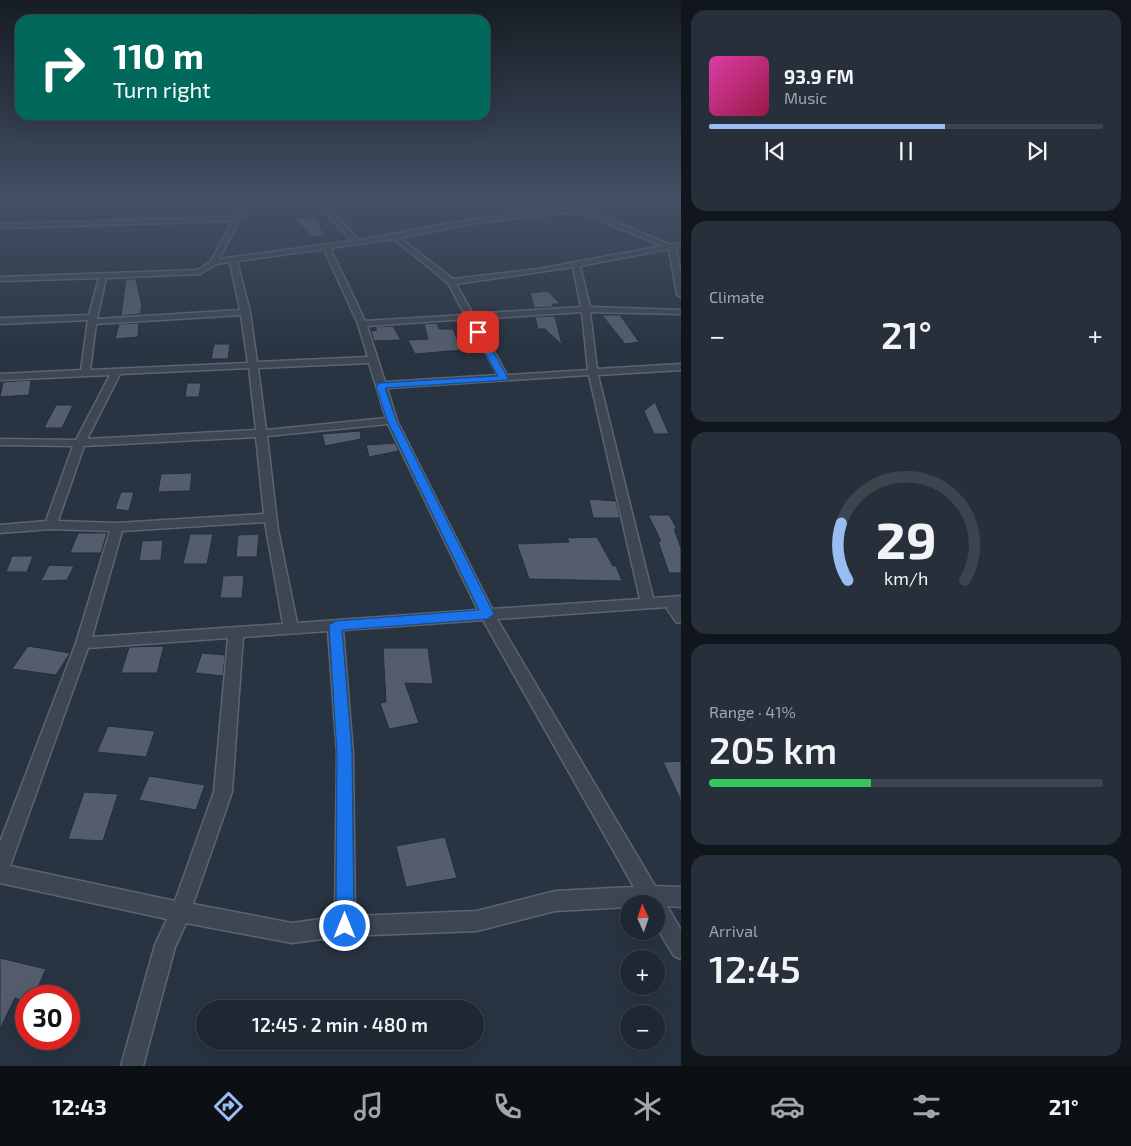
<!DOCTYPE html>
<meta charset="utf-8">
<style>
body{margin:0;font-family:"Exo 2",sans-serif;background:#272f3a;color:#f1f3f6;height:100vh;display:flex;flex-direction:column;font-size:19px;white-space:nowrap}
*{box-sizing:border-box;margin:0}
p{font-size:16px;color:#a1a5ac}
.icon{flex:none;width:28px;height:28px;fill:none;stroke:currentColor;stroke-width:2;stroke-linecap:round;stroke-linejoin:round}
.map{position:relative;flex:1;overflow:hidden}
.panel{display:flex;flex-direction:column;gap:10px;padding:10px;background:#11151c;width:450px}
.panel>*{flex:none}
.top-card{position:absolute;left:15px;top:15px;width:475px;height:105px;border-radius:15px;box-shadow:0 5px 20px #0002,0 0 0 1px #3c444d;background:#00695c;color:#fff;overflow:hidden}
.needle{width:32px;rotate:357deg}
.tools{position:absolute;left:620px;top:895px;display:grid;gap:10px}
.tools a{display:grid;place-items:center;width:45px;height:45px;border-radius:50%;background:#1f2732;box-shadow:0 5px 20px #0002,0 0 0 1px #3c444d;font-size:25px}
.speed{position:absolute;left:15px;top:985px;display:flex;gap:10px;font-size:25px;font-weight:700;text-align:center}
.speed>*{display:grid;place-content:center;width:65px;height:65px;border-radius:50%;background:#1f2732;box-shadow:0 5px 20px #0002,0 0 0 1px #3c444d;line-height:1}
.speed .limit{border:8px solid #d22;background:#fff;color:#111}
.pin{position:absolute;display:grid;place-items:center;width:42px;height:42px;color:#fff;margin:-21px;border-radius:10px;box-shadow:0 2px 8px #0006}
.me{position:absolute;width:55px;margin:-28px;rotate:0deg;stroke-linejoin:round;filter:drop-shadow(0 0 4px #0008)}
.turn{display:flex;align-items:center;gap:18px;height:105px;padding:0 15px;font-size:22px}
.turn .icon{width:65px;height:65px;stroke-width:2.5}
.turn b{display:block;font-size:35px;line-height:42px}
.big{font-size:38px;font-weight:600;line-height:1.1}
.panel .tile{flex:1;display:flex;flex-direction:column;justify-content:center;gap:8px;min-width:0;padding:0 18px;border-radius:15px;background:#272f3a}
.panel .dial{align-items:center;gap:0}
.dial svg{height:130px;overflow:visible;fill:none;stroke:#3c444d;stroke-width:7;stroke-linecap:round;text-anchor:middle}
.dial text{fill:#f1f3f6;stroke:none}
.song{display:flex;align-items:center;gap:15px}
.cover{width:60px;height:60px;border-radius:8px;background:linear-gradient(135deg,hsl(320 70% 55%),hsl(340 70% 35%))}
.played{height:5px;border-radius:2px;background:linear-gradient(90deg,#99bcf2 60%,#3c444d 60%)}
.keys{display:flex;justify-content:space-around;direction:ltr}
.heat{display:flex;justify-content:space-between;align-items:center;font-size:28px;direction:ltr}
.charge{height:8px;border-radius:4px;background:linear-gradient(90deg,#34c759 41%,#3c444d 0)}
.trip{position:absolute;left:196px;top:1000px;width:288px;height:50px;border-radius:25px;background:#1f2732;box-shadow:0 5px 20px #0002,0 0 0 1px #3c444d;font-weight:600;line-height:50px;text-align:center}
.tab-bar{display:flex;height:80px;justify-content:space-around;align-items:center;background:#0c1014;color:#a1a5ac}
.tab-bar .icon{width:35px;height:35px}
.tab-bar .on{color:#99bcf2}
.tab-bar b{font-size:22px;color:#f1f3f6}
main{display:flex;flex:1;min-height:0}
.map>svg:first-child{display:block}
.building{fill:#535d6d;stroke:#242d39}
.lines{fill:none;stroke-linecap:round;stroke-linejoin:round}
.street-casing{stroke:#5c646f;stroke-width:3}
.street{fill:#3d4652;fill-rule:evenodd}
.route{fill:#1a73e8;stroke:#114b97}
</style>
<main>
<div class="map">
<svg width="681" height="1066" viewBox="0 0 681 1066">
<rect width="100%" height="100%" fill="#293442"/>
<g class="building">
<polygon points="315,217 325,236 313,237 295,219"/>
<polygon points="126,279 136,279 142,307 140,314 121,316"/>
<polygon points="548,291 560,304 552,304 553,307 534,308 530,293"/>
<polygon points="602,315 620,315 639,342 625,344"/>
<polygon points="555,316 562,345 545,329 538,329 535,317"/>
<polygon points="139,323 138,337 115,339 119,324"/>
<polygon points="437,323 439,329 453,329 462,350 415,354 408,340 428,339 424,324"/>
<polygon points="393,326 401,340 374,341 371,331 377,330 375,327"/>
<polygon points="214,344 230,344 228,359 211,359"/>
<polygon points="31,380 29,395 0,397 3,382"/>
<polygon points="187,383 201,383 199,397 185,397"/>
<polygon points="655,402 669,434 654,434 644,411"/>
<polygon points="56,405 73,405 62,428 44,428"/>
<polygon points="360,431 361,439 325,446 322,434"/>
<polygon points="395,443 399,451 369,457 366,445"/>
<polygon points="192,473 190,491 158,492 161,474"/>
<polygon points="121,492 134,492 129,511 115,509"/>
<polygon points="589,499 616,501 620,518 593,518"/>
<polygon points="648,515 669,515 677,529 674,529 681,548 681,573 669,573 658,541 661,541"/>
<polygon points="78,533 107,533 101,553 70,553"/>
<polygon points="190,534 213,534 207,564 183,564"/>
<polygon points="259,534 257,557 236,557 238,535"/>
<polygon points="597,537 613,566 616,566 622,581 529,579 517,544 569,542 567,538"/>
<polygon points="163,540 161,560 139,561 142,541"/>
<polygon points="12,556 33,556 27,572 6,572"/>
<polygon points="49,565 74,566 67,580 41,581"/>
<polygon points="244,575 242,598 220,598 223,576"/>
<polygon points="28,646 70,653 56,675 12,669"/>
<polygon points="164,646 157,673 121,673 129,647"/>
<polygon points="383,648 428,648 433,684 405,683 419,723 389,729 380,703 386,702"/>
<polygon points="202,653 225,655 223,676 195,673"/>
<polygon points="108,726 155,731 146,757 97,752"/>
<polygon points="681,761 681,801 663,762"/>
<polygon points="149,776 205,785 196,810 139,800"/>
<polygon points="84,792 118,794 103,841 68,839"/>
<polygon points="445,837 457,878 406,887 396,846"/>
<polygon points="0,958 46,969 34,996 26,996 26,1002 15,998 0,1029"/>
</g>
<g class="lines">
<defs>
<path id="street" d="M242 201H248L247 204 279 201 245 208 219 259 352 241 315 201H322L359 240 469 220 571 208 557 201C565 201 573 207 581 206 590 206 599 201 609 201L585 209 670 245 681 243V247L676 248 681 275V297L677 295 669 249 580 266 590 307 681 310V314L590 312 597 369 681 364V370L598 375 653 598 681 596V623L676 622 666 607 497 619 655 886 681 887V907L667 906 681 930V959L674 956 656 926V904H629V907L555 911 477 931 345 936 292 943 186 923 175 947 143 1066H121L155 945 167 919 0 883V842L76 643 110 531 51 529 0 533V525L46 521 73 446 0 445V439L76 440 110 375 0 380V374L81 370 88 320 0 324V318L89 315 99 278 0 281V277L198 270 211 261 232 221 0 228V224L234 217ZM578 211 662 246 538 269 453 279 400 238 469 224ZM393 239 414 255 448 283 465 315 365 321 330 248ZM324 249 358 324 368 357 257 362 250 312 237 261ZM230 262 240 310 97 319 106 278 200 274 216 264ZM573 267 581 307 473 314 456 284ZM582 312 588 370 507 375 476 319ZM241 315 248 363 90 370 96 324ZM467 319 498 375 385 382 367 326ZM369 363 386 418 266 430 258 368ZM249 368 256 430 87 439 120 374ZM589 375 640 599 492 609 397 421 387 388ZM388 424 478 610 297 623 278 530 267 436ZM256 437 264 514 117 523 58 521 84 446ZM265 522 283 624 92 637 122 531ZM483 620 634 887 555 891 477 911 355 916 353 753 343 630ZM328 631 337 753 335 917 292 923 193 904 232 792 243 637ZM228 638 214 792 175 901 10 866 88 648Z"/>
</defs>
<use href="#street" class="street-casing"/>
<use href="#street" class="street"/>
</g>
<linearGradient id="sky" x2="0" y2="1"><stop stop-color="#171d24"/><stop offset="0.57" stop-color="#435065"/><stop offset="1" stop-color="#435065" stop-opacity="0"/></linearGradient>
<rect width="681" height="351" fill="url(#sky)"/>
<polygon class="route" points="478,329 482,332 508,378 507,380 385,388 396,420 494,614 487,619 342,630 352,753 354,926 351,933 345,935 338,933 336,926 337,753 329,625 336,621 479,610 387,420 376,386 380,383 498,376 474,332"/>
</svg>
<div class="tools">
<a><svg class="needle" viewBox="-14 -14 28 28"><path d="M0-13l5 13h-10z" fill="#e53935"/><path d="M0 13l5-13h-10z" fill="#a1a5ac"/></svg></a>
<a>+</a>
<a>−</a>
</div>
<div class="speed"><div class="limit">30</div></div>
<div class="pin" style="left:478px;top:332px;background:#d93025"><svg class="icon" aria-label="arrive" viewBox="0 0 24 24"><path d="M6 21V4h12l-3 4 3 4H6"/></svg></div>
<svg class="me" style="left:345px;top:926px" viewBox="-20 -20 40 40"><circle r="17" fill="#1a73e8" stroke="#fff" stroke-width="3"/><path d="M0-11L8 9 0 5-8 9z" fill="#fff"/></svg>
<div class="trip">12:45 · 2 min · 480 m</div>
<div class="top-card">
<div class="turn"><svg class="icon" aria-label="right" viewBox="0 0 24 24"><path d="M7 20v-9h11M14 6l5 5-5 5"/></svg><div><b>110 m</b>Turn right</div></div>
</div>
</div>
<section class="panel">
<div class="tile">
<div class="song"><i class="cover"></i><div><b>93.9 FM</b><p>Music</p></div></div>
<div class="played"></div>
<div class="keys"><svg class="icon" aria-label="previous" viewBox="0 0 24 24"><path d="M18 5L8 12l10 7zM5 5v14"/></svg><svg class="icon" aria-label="pause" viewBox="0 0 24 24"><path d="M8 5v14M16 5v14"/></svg><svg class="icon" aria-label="next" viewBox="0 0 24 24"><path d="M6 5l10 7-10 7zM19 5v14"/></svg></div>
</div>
<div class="tile"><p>Climate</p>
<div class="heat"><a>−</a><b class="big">21°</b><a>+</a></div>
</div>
<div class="tile dial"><svg viewBox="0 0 100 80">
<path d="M14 69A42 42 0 1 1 86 69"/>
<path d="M14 69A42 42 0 0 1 10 34" stroke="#99bcf2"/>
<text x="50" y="56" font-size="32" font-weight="700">29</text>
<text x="50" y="72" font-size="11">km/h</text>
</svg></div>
<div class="tile"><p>Range · 41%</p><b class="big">205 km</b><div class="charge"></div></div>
<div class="tile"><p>Arrival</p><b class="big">12:45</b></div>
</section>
</main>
<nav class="tab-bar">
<b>12:43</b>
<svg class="icon on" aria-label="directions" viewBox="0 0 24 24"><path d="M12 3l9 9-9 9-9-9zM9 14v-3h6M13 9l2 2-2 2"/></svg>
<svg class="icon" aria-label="music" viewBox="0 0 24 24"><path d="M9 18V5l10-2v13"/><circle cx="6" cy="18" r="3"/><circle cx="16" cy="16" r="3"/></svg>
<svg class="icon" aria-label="phone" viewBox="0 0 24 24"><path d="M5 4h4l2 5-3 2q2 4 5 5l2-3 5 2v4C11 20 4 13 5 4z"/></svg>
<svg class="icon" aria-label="climate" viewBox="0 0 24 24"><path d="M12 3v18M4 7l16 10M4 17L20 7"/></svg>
<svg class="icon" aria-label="car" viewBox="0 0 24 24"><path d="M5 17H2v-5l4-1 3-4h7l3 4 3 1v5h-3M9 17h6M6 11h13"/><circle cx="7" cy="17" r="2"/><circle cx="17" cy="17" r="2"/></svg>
<svg class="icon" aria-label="filters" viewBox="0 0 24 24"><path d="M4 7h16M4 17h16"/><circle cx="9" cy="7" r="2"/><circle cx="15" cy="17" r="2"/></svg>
<b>21°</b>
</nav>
